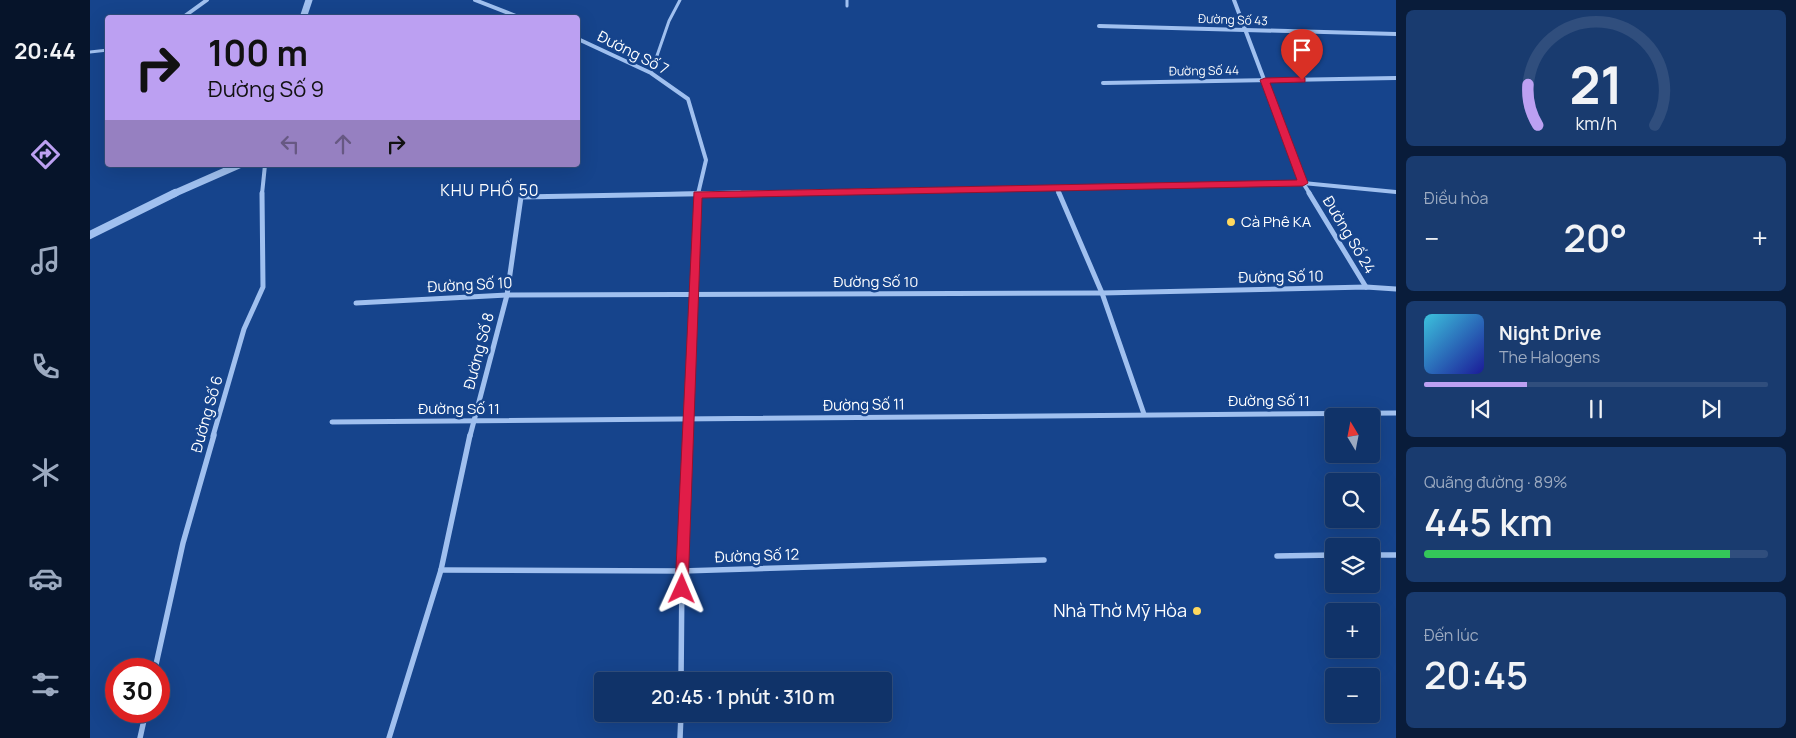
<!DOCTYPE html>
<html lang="vi">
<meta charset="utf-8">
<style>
body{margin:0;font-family:Manrope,sans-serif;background:#193b6f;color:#f1f3f6;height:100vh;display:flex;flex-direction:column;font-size:19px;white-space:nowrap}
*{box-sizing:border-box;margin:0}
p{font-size:16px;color:#9caac0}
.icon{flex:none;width:28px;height:28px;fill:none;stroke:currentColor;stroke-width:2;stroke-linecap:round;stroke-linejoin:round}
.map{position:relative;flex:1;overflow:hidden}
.sheet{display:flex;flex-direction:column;gap:10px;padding:10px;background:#091c3a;width:400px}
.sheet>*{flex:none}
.banner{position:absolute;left:15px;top:15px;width:475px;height:152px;border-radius:5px;box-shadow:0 5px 20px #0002,0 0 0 1px #304e7d;background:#bca0f2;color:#111;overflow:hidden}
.needle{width:32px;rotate:350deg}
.fabs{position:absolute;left:1235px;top:408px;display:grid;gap:10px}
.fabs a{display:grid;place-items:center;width:55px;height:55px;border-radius:5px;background:#103369;box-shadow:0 5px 20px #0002,0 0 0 1px #304e7d;font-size:25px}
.speed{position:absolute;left:15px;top:658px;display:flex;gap:10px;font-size:25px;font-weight:700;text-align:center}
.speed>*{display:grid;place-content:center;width:65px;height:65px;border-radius:50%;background:#103369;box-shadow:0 5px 20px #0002,0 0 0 1px #304e7d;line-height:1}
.speed .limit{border:8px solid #d22;background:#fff;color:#111}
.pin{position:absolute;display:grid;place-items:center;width:42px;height:42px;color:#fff;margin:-51px -21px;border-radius:50% 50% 50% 0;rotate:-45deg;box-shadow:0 0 5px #0007}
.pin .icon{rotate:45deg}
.me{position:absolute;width:55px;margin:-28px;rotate:1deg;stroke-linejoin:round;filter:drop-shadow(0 0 4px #0008)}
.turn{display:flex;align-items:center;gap:18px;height:105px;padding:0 20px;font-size:22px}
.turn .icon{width:65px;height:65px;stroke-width:2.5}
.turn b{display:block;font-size:35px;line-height:42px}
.lanes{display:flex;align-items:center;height:48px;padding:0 20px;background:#0003;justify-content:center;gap:25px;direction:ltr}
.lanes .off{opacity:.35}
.big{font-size:38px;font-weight:600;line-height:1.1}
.sheet .tile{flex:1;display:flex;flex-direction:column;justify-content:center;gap:8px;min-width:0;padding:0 18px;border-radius:8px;background:#193b6f}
.sheet .dial{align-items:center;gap:0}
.dial svg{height:130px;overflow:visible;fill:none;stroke:#304e7d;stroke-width:7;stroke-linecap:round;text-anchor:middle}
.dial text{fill:#f1f3f6;stroke:none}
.song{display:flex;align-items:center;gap:15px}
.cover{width:60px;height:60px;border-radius:8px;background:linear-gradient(135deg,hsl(190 70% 55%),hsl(240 70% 35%))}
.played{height:5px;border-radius:2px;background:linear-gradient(90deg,#bca0f2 30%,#304e7d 30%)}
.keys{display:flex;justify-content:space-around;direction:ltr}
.heat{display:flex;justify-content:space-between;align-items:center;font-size:28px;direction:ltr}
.charge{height:8px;border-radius:4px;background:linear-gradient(90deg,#34c759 89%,#304e7d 0)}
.trip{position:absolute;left:504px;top:672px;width:298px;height:50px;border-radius:5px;background:#103369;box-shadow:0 5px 20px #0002,0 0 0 1px #304e7d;font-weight:600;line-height:50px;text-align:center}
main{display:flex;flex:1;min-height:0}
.tab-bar{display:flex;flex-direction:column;width:90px;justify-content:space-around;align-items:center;background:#06142a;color:#9caac0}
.tab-bar .icon{width:35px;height:35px}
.tab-bar .active{color:#bca0f2}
.tab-bar b{font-size:22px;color:#f1f3f6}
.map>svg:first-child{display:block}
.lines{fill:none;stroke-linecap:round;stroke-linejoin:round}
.service{stroke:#a0c0ef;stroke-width:3}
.minor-far2{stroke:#a0c0ef;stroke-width:4}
.minor-far1{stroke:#a0c0ef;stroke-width:5}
.minor{stroke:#a0c0ef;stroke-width:5.5}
.tertiary-far1{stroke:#a0c0ef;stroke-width:7}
.tertiary{stroke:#a0c0ef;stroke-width:8}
.route{fill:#e11d48;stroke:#92132f}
.poi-dot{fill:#ffd85e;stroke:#16448c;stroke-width:2}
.labels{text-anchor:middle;stroke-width:5;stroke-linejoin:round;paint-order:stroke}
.far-street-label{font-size:12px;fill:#fff;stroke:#16448c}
.street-label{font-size:15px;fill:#fff;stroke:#16448c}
.poi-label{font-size:15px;fill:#fff;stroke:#16448c;text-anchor:start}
.neighbourhood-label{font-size:16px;letter-spacing:1px;fill:#fff;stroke:#16448c}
.near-poi-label{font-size:18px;fill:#fff;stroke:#16448c;text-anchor:end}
</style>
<main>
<nav class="tab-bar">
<b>20:44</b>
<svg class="icon active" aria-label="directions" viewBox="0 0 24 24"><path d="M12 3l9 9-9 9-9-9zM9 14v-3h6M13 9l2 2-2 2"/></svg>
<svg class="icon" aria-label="music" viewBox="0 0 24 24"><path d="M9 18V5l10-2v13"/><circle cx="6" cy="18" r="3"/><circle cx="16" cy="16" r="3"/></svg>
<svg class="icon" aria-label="phone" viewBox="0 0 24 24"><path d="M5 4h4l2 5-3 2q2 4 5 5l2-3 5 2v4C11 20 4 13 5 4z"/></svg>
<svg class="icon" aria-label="climate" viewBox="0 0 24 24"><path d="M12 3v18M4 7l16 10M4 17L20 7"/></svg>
<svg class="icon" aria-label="car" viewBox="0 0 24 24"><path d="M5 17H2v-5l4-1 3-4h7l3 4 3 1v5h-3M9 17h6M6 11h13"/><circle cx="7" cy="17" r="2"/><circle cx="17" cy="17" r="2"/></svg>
<svg class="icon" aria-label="filters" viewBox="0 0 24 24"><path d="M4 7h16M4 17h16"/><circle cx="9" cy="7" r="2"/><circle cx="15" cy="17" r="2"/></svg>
</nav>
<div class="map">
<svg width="1306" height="738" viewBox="0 0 1306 738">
<rect width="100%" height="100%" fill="#16448c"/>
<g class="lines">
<g class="service">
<polyline points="757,0 757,6"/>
<polyline points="0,52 18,50"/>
<polyline points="561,73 579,21 590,0"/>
</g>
<g class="minor-far2">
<polyline points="385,0 431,18"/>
<polyline points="1144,0 1213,183 1220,194"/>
<polyline points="92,18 117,0"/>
<polyline points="1009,26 1306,34"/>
<polyline points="488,39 561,73 598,99 616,160 608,194"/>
<polyline points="1013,83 1306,78"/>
<polyline points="967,189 969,194"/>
<polyline points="172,194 175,165"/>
<polyline points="580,194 1213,183 1306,192"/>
</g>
<g class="minor-far1">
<polyline points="969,193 1012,293 1054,414"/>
<polyline points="1219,193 1276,287"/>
<polyline points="266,303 417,295 1012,293 1276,287 1306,289"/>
<polyline points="242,422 1306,413"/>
<polyline points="123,436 154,329 173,287 172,193"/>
<polyline points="380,436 417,295 431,197 650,193"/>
<polyline points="597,436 608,193"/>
</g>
<g class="minor">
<polyline points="1281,555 1306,555"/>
<polyline points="1187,556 1244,555"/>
<polyline points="351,570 592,571 954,560"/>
<polyline points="65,669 93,543 124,435"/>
<polyline points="591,681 592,571 597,435"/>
<polyline points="50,738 56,711"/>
<polyline points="299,738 351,570 380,435"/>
<polyline points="590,738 591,714"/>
</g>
<g class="tertiary-far1">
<polyline points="213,18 219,0"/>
<polyline points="83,194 149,165"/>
</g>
<polyline class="tertiary" points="0,235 85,193"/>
</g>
<polygon class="route" points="1212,77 1215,78 1215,82 1180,83 1218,183 1213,186 612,198 598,589 596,594 592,596 587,594 585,589 604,192 1207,180 1170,80 1175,78"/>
<g class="poi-dot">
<circle cx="1141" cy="222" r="5"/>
<circle cx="1107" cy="611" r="5"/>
</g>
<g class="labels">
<g class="far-street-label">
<text transform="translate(1143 20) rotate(2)" y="4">Đường Số 43</text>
<text transform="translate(1114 71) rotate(-1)" y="4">Đường Số 44</text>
</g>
<g class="street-label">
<text transform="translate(543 53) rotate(27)" y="5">Đường Số 7</text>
<text transform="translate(1259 235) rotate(59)" y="5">Đường Số 24</text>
<text transform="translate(1191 277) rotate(-1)" y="5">Đường Số 10</text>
<text x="786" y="287">Đường Số 10</text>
<text transform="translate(380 285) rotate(-3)" y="5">Đường Số 10</text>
<text transform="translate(389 351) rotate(-75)" y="5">Đường Số 8</text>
<text x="1179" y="406">Đường Số 11</text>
<text transform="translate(774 405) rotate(-1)" y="5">Đường Số 11</text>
<text x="369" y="414">Đường Số 11</text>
<text transform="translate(117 414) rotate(-74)" y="5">Đường Số 6</text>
<text transform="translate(667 556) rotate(-2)" y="5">Đường Số 12</text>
</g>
<g class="poi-label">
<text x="1151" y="227">Cà Phê KA</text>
</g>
<g class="neighbourhood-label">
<text x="400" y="196">KHU PHỐ 50</text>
</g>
<g class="near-poi-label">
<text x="1097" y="617">Nhà Thờ Mỹ Hòa</text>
</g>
</g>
</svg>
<div class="fabs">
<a><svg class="needle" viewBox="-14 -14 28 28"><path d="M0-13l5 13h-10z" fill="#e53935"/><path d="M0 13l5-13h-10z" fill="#9caac0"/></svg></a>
<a><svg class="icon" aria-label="search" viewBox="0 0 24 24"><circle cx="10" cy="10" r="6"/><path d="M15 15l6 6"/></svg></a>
<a><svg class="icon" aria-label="layers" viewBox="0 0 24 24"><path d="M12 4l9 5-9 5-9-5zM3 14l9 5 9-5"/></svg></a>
<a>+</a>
<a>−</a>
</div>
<div class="speed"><div class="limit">30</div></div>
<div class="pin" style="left:1212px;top:80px;background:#d93025"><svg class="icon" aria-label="arrive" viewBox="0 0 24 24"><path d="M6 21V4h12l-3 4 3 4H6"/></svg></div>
<svg class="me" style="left:592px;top:589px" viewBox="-20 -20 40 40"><path d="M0-17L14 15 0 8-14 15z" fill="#e11d48" stroke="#fff" stroke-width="4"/></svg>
<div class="trip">20:45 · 1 phút · 310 m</div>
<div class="banner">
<div class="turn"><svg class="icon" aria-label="right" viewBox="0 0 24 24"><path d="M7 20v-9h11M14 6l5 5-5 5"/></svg><div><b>100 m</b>Đường Số 9</div></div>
<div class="lanes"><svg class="icon off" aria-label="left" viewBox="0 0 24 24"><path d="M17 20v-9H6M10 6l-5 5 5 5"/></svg><svg class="icon off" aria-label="ahead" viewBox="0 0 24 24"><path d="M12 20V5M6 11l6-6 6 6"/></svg><svg class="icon" aria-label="right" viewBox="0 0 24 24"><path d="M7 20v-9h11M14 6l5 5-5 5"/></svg></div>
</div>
</div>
<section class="sheet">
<div class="tile dial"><svg viewBox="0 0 100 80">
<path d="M14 69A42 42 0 1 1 86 69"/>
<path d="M14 69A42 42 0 0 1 8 44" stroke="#bca0f2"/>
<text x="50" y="56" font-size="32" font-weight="700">21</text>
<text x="50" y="72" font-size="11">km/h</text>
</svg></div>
<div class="tile"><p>Điều hòa</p>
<div class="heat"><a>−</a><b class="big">20°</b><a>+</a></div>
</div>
<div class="tile">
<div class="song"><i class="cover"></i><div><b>Night Drive</b><p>The Halogens</p></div></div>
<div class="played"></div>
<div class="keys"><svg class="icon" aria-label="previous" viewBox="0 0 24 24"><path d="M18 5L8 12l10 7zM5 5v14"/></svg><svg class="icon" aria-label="pause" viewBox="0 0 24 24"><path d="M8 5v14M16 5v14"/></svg><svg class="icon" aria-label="next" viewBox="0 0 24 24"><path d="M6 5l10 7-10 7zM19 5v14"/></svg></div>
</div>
<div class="tile"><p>Quãng đường · 89%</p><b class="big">445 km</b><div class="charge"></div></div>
<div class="tile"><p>Đến lúc</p><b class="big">20:45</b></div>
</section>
</main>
